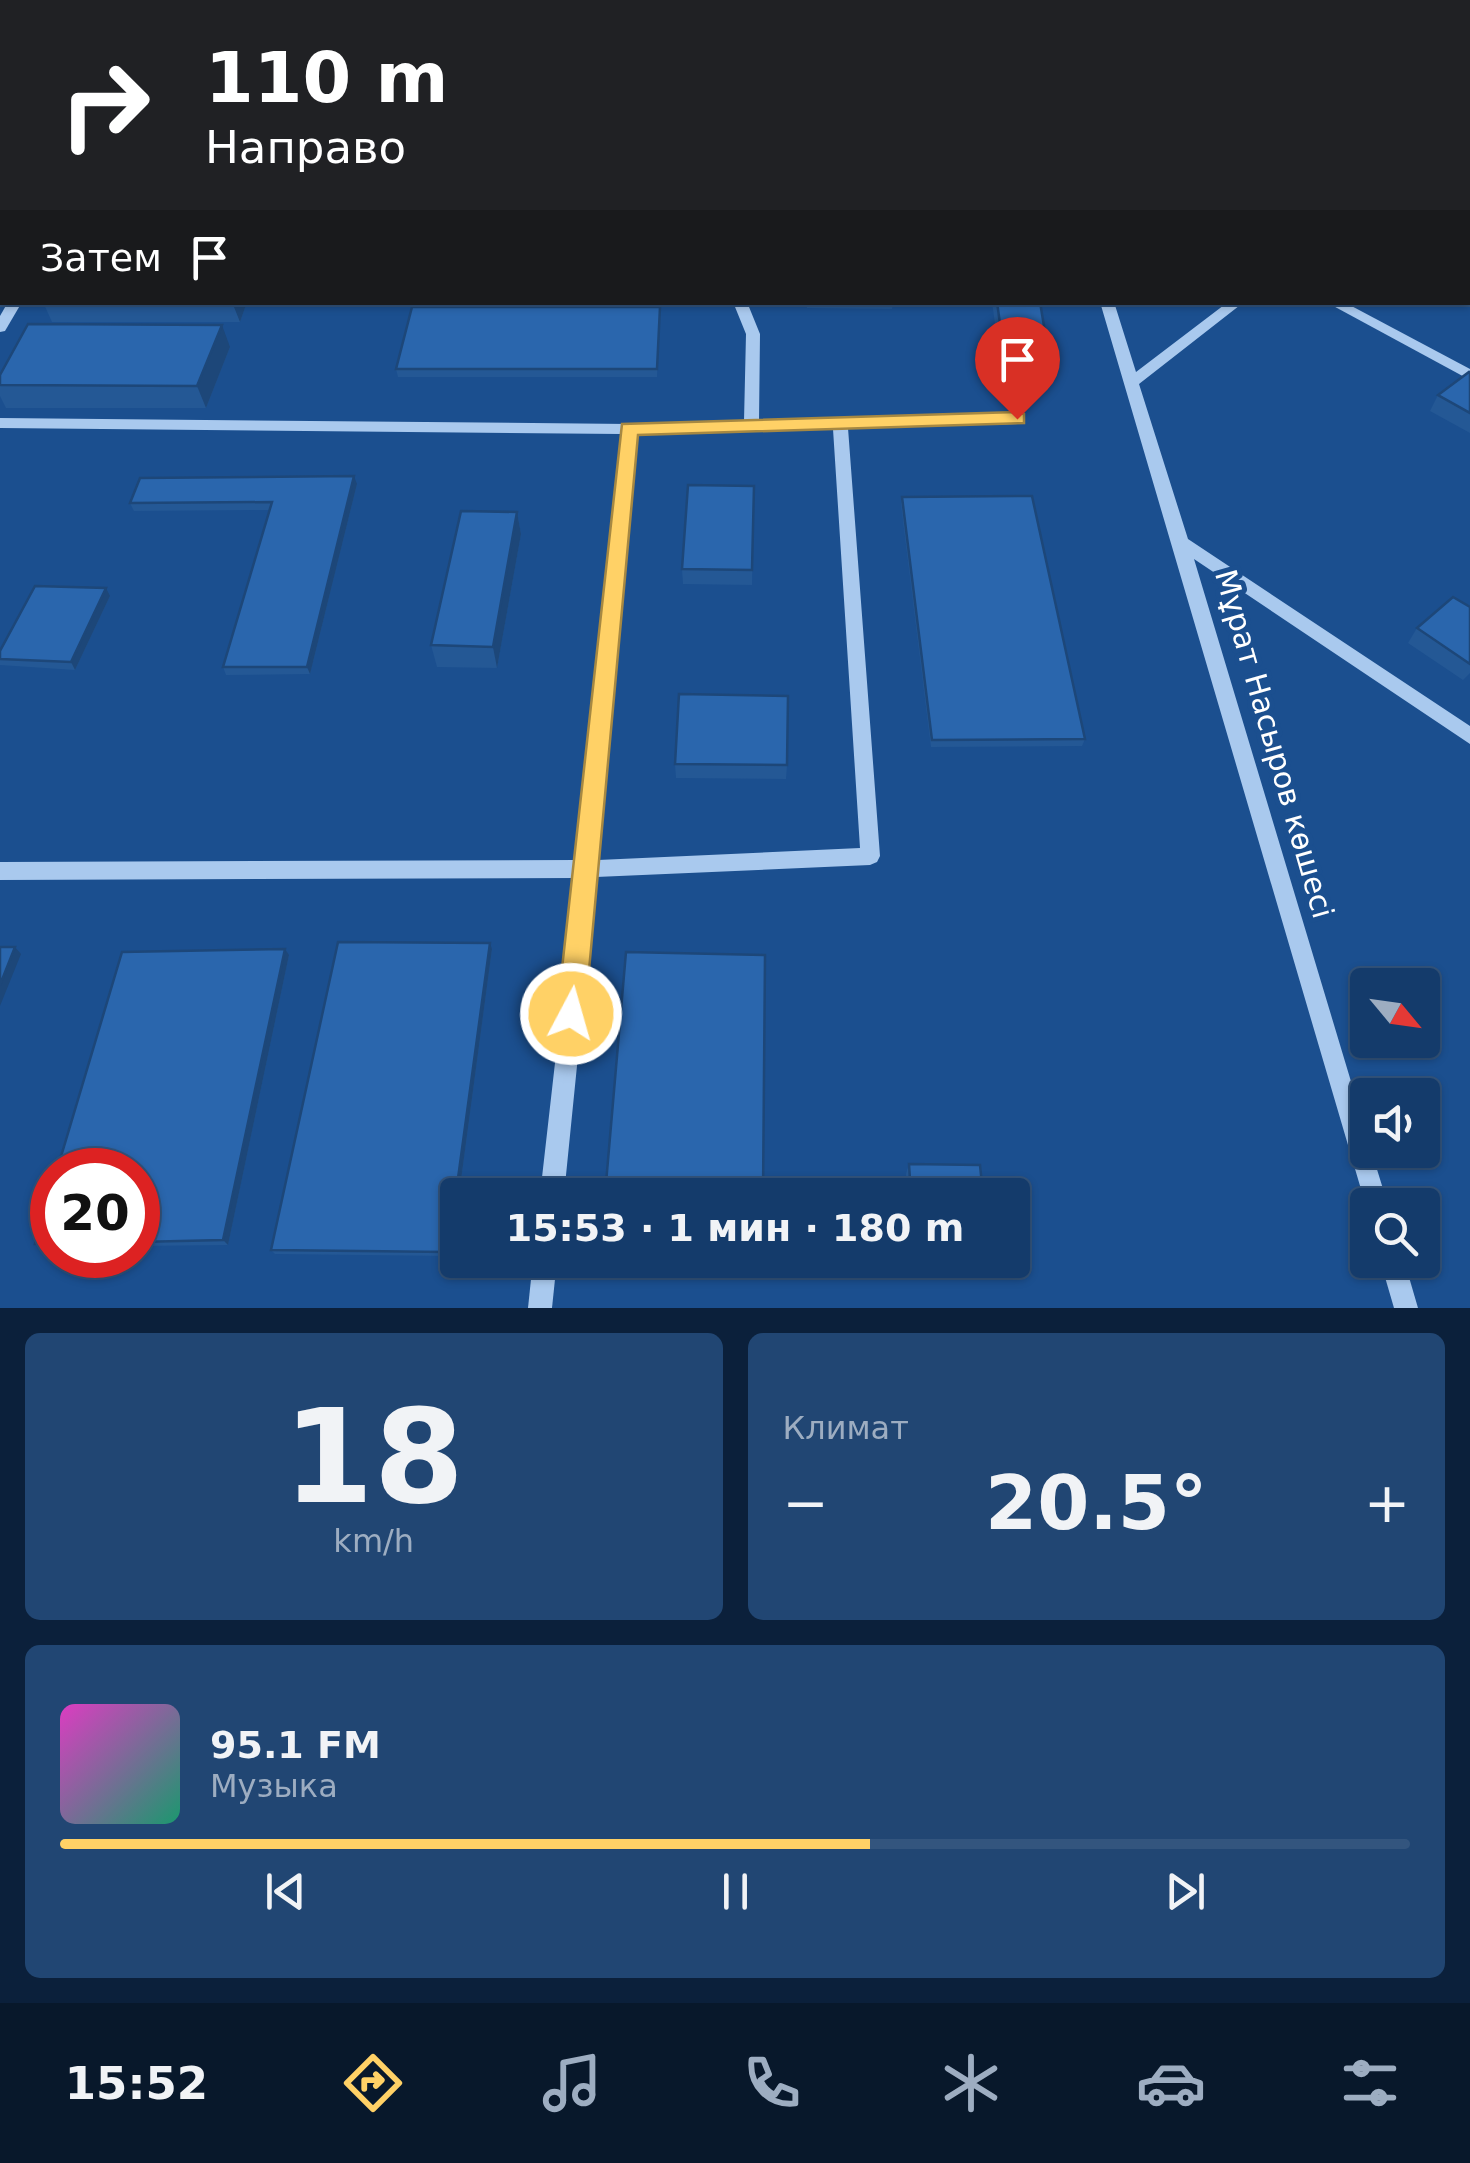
<!DOCTYPE html>
<html lang="ru">
<meta charset="utf-8">
<style>
body{margin:0;font-family:"DejaVu Sans",sans-serif;background:#214673;color:#f1f3f6;height:100vh;display:flex;flex-direction:column;font-size:38px;white-space:nowrap}
*{box-sizing:border-box;margin:0}
p{font-size:32px;color:#9dadc1}
.icon{flex:none;width:55px;height:55px;fill:none;stroke:currentColor;stroke-width:2;stroke-linecap:round;stroke-linejoin:round}
.map{position:relative;height:1308px;overflow:hidden}
.panel{display:flex;flex-direction:column;gap:25px;padding:25px;background:#0b203b;flex:1}
.panel>*{flex:none}
.guide{position:absolute;left:0px;top:0px;width:1470px;height:305px;box-shadow:0 2px 8px #0004,0 0 0 2px #33557e;background:#202124;color:#fff;overflow:hidden}
.needle{width:65px;rotate:119deg}
.buttons{position:absolute;left:1350px;top:968px;display:grid;gap:20px}
.buttons a{display:grid;place-items:center;width:90px;height:90px;border-radius:10px;background:#143b6b;box-shadow:0 2px 8px #0004,0 0 0 2px #33557e;font-size:50px}
.speed{position:absolute;left:30px;top:1148px;display:flex;gap:20px;font-size:50px;font-weight:700;text-align:center}
.speed>*{display:grid;place-content:center;width:130px;height:130px;border-radius:50%;background:#143b6b;box-shadow:0 2px 8px #0004,0 0 0 2px #33557e;line-height:1}
.speed .limit{border:15px solid #d22;background:#fff;color:#111}
.pin{position:absolute;display:grid;place-items:center;width:85px;height:85px;color:#fff;margin:-102px -42px;border-radius:50% 50% 50% 0;rotate:-45deg;box-shadow:0 0 10px #0007}
.pin .icon{rotate:45deg}
.me{position:absolute;width:110px;margin:-55px;rotate:6deg;stroke-linejoin:round;filter:drop-shadow(0 0 8px #0008)}
.turn{display:flex;align-items:center;gap:35px;height:210px;padding:0 40px;font-size:45px}
.turn .icon{width:130px;height:130px;stroke-width:2.5}
.turn b{display:block;font-size:70px;line-height:85px}
.then{display:flex;align-items:center;height:95px;padding:0 40px;background:#0003;gap:20px;font-size:38px}
.big{font-size:75px;font-weight:700;line-height:1.1}
.panel .widget{flex:1;display:flex;flex-direction:column;justify-content:center;gap:15px;min-width:0;padding:0 35px;border-radius:15px;background:#214673}
.panel .dial{align-items:center;gap:0}
.dial b{font-size:130px;line-height:1}
.song{display:flex;align-items:center;gap:30px}
.cover{width:120px;height:120px;border-radius:15px;background:linear-gradient(135deg,hsl(310 70% 55%),hsl(160 70% 35%))}
.played{height:10px;border-radius:5px;background:linear-gradient(90deg,#ffd166 60%,#33557e 60%)}
.keys{display:flex;justify-content:space-around;direction:ltr}
.heat{display:flex;justify-content:space-between;align-items:center;font-size:55px;direction:ltr}
.panel .tiles{flex:1;display:grid;gap:25px;grid-template-columns:1fr 1fr}
.widget:last-child{grid-column:span 2}
.trip{position:absolute;left:440px;top:1178px;width:590px;height:100px;border-radius:10px;background:#143b6b;box-shadow:0 2px 8px #0004,0 0 0 2px #33557e;font-weight:700;line-height:100px;text-align:center}
.tabs{display:flex;height:160px;justify-content:space-around;align-items:center;background:#08182b;color:#9dadc1}
.tabs .icon{width:70px;height:70px}
.tabs .on{color:#ffd166}
.tabs b{font-size:45px;color:#f1f3f6}
.map>svg:first-child{display:block}
.lines{fill:none;stroke-linecap:round;stroke-linejoin:round}
.minor{fill:#a9c9ee;fill-rule:evenodd}
.wall{fill:#245895}
.shaded-wall{fill:#1d4779}
.building{fill:#2a66ad;stroke:#1d4779;stroke-width:2.5}
.route{fill:#ffd166;stroke:#a68842;stroke-width:2.5}
.labels{text-anchor:middle;stroke-width:10;stroke-linejoin:round;paint-order:stroke}
.street-label{font-size:30px;fill:#fff;stroke:#1b4f8f}
</style>
<div class="map">
<svg width="1470" height="1308" viewBox="0 0 1470 1308">
<rect width="100%" height="100%" fill="#1b4f8f"/>
<g class="lines">
<g class="minor">
<polygon points="1008,0 1018,0 1019,2 1009,2"/>
<polygon points="1195,0 1209,0 1210,2 1197,2"/>
<rect x="0" y="11" width="2" height="6"/>
<polygon points="1468,115 1470,116 1470,124 1468,123"/>
<polygon points="1470,140 1470,148 1468,148 1468,141"/>
<polygon points="8,302 22,302 5,331 0,332 0,316"/>
<path d="M733 302H747L760 334 759 421 1017 414 1024 419 1017 424 848 428 880 856 877 862 870 865 596 877 564 1195H540L576 878 0 880V862L578 860 621 434 0 428V418L629 424 744 421 746 334ZM833 429 860 848 598 860 636 434Z"/>
<polygon points="1100,302 1114,302 1136,372 1228,302 1244,302 1139,384 1188,539 1470,726 1470,744 1194,559 1368,1138 1368,1150 1371,1150 1388,1205 1368,1205 1368,1213"/>
<polygon points="1326,302 1344,302 1470,369 1470,380"/>
<polygon points="533,1260 557,1260 552,1308 528,1308"/>
<polygon points="1380,1260 1404,1260 1418,1308 1394,1308"/>
</g>
</g>
<g class="wall">
<polygon points="43,302 247,302 240,322 52,322"/>
<polygon points="807,302 893,302 892,309 807,308"/>
<polygon points="992,302 1040,302 1045,332 1042,347 998,346"/>
<polygon points="660,307 657,377 398,377 396,369"/>
<polygon points="230,347 206,408 6,408 0,396 0,375"/>
<polygon points="1470,373 1470,433 1430,411 1438,395"/>
<polygon points="357,484 310,674 226,675 223,667 270,510 134,511 130,503"/>
<polygon points="754,486 752,585 683,584 682,569"/>
<polygon points="902,497 1085,739 1082,746 931,747 901,504"/>
<polygon points="517,512 521,534 497,668 437,667 431,645"/>
<polygon points="110,596 75,670 0,665 0,651"/>
<polygon points="1470,607 1470,673 1463,680 1408,643 1417,628"/>
<polygon points="675,764 787,765 786,779 676,778"/>
<polygon points="492,949 459,1195 458,1195 450,1256 275,1254 271,1250"/>
<polygon points="289,955 228,1245 138,1246 138,1170"/>
<polygon points="909,1164 983,1195 907,1195 906,1174"/>
<polygon points="52,1184 52,1248 41,1248 35,1244"/>
</g>
<g class="shaded-wall">
<polygon points="232,302 247,302 240,322"/>
<polygon points="222,325 230,347 206,408 197,386"/>
<polygon points="354,476 357,484 310,674 307,667"/>
<polygon points="517,512 521,534 497,668 493,647"/>
<polygon points="106,588 110,596 75,670 71,662"/>
<polygon points="490,943 492,949 459,1195 458,1195 450,1256 448,1252"/>
<polygon points="15,947 21,954 0,1006 0,985"/>
<polygon points="285,949 289,955 228,1245 223,1240"/>
</g>
<g class="building">
<polygon points="1361,0 1372,0 1378,2 1356,2"/>
<polygon points="1468,30 1470,31 1470,48 1468,49"/>
<polygon points="997,302 1040,302 1045,332 1001,331"/>
<polygon points="412,307 660,307 657,369 396,369"/>
<polygon points="28,324 222,325 197,386 0,385 0,375"/>
<polygon points="1469,372 1470,373 1470,413 1438,395"/>
<polygon points="354,476 307,667 223,667 272,502 130,503 140,478"/>
<polygon points="688,485 754,486 752,570 682,569"/>
<polygon points="1032,496 1085,739 932,740 902,497"/>
<polygon points="461,511 517,512 493,647 431,645"/>
<polygon points="35,586 106,588 71,662 0,659 0,651"/>
<polygon points="1453,597 1470,607 1470,664 1417,628"/>
<polygon points="679,694 788,696 787,765 675,764"/>
<polygon points="338,942 490,943 448,1252 271,1250"/>
<polygon points="0,947 15,947 0,985"/>
<polygon points="285,949 223,1240 138,1242 138,1170 57,1170 122,952"/>
<polygon points="626,952 765,955 763,1195 605,1195"/>
<polygon points="909,1164 980,1165 983,1195 911,1195"/>
<polygon points="52,1184 52,1243 35,1244"/>
</g>
<polygon class="route" points="1017,412 1024,414 1024,423 638,435 585,1014 581,1023 571,1027 561,1023 557,1014 622,424"/>
<g class="labels">
<g class="street-label">
<text transform="translate(1274 744) rotate(74)" y="10">Мұрат Насыров көшесі</text>
</g>
</g>
</svg>
<div class="buttons">
<a><svg class="needle" viewBox="-14 -14 28 28"><path d="M0-13l5 13h-10z" fill="#e53935"/><path d="M0 13l5-13h-10z" fill="#9dadc1"/></svg></a>
<a><svg class="icon" aria-label="sound" viewBox="0 0 24 24"><path d="M4 9h4l5-4v14l-5-4H4zM17 9q2 3 0 6"/></svg></a>
<a><svg class="icon" aria-label="search" viewBox="0 0 24 24"><circle cx="10" cy="10" r="6"/><path d="M15 15l6 6"/></svg></a>
</div>
<div class="speed"><div class="limit">20</div></div>
<div class="pin" style="left:1017px;top:419px;background:#d93025"><svg class="icon" aria-label="arrive" viewBox="0 0 24 24"><path d="M6 21V4h12l-3 4 3 4H6"/></svg></div>
<svg class="me" style="left:571px;top:1014px" viewBox="-20 -20 40 40"><circle r="17" fill="#ffd166" stroke="#fff" stroke-width="3"/><path d="M0-11L8 9 0 5-8 9z" fill="#fff"/></svg>
<div class="trip">15:53 · 1 мин · 180 m</div>
<div class="guide">
<div class="turn"><svg class="icon" aria-label="right" viewBox="0 0 24 24"><path d="M7 20v-9h11M14 6l5 5-5 5"/></svg><div><b>110 m</b>Направо</div></div>
<div class="then">Затем<svg class="icon" aria-label="arrive" viewBox="0 0 24 24"><path d="M6 21V4h12l-3 4 3 4H6"/></svg></div>
</div>
</div>
<section class="panel">
<div class="tiles">
<div class="widget dial"><b>18</b><p>km/h</p></div>
<div class="widget"><p>Климат</p>
<div class="heat"><a>−</a><b class="big">20.5°</b><a>+</a></div>
</div>
<div class="widget">
<div class="song"><i class="cover"></i><div><b>95.1 FM</b><p>Музыка</p></div></div>
<div class="played"></div>
<div class="keys"><svg class="icon" aria-label="previous" viewBox="0 0 24 24"><path d="M18 5L8 12l10 7zM5 5v14"/></svg><svg class="icon" aria-label="pause" viewBox="0 0 24 24"><path d="M8 5v14M16 5v14"/></svg><svg class="icon" aria-label="next" viewBox="0 0 24 24"><path d="M6 5l10 7-10 7zM19 5v14"/></svg></div>
</div>
</div>
</section>
<nav class="tabs">
<b>15:52</b>
<svg class="icon on" aria-label="directions" viewBox="0 0 24 24"><path d="M12 3l9 9-9 9-9-9zM9 14v-3h6M13 9l2 2-2 2"/></svg>
<svg class="icon" aria-label="music" viewBox="0 0 24 24"><path d="M9 18V5l10-2v13"/><circle cx="6" cy="18" r="3"/><circle cx="16" cy="16" r="3"/></svg>
<svg class="icon" aria-label="phone" viewBox="0 0 24 24"><path d="M5 4h4l2 5-3 2q2 4 5 5l2-3 5 2v4C11 20 4 13 5 4z"/></svg>
<svg class="icon" aria-label="climate" viewBox="0 0 24 24"><path d="M12 3v18M4 7l16 10M4 17L20 7"/></svg>
<svg class="icon" aria-label="car" viewBox="0 0 24 24"><path d="M5 17H2v-5l4-1 3-4h7l3 4 3 1v5h-3M9 17h6M6 11h13"/><circle cx="7" cy="17" r="2"/><circle cx="17" cy="17" r="2"/></svg>
<svg class="icon" aria-label="filters" viewBox="0 0 24 24"><path d="M4 7h16M4 17h16"/><circle cx="9" cy="7" r="2"/><circle cx="15" cy="17" r="2"/></svg>
</nav>
